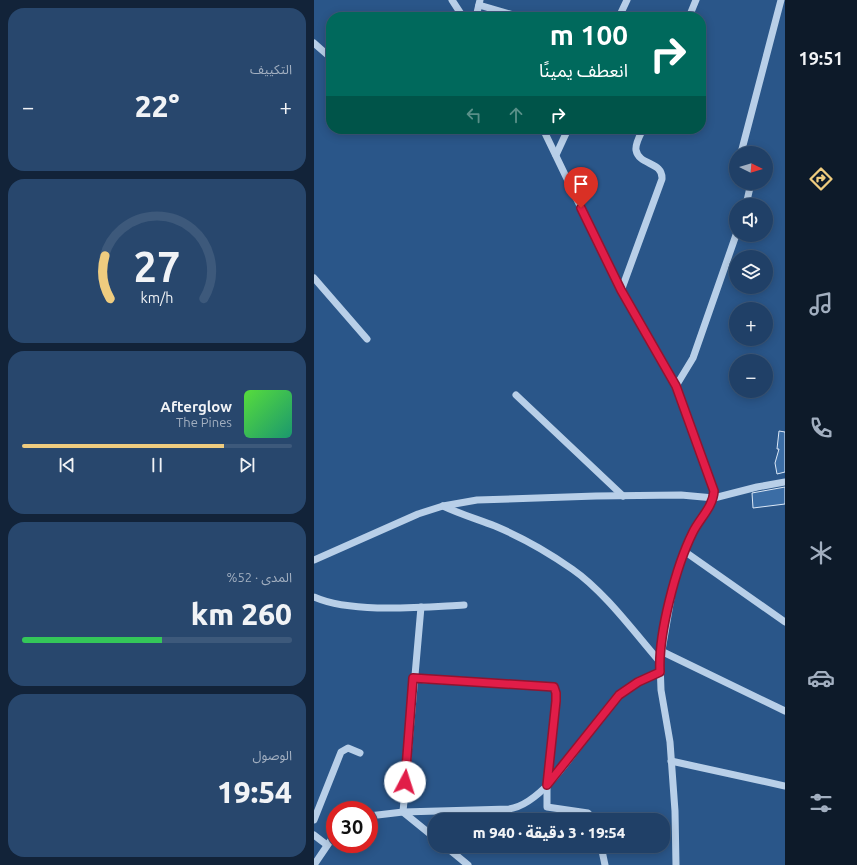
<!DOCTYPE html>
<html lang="ar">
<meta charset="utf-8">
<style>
body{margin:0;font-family:Ubuntu,"Noto Sans Arabic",sans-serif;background:#28476d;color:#f1f3f6;direction:rtl;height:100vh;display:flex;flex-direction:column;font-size:15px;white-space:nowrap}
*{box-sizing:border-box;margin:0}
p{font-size:13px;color:#a2afc0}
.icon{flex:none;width:22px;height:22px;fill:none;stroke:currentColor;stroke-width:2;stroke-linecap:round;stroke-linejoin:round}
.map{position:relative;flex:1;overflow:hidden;direction:ltr}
.details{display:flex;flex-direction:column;gap:8px;padding:8px;background:#122339;width:314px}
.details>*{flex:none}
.banner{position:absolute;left:12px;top:12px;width:380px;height:122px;border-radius:16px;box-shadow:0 2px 10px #0003,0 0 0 1px #3d597b;direction:rtl;background:#00695c;color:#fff;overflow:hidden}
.needle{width:26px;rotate:95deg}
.buttons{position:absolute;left:415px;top:146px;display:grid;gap:8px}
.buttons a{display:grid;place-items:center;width:44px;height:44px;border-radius:50%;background:#204067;box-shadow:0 2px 10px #0003,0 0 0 1px #3d597b;font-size:20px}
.speed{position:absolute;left:12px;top:801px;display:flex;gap:8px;font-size:20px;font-weight:700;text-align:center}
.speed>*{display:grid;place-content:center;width:52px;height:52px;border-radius:50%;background:#204067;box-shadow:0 2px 10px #0003,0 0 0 1px #3d597b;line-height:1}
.speed .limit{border:6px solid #d22;background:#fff;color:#111}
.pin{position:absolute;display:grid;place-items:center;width:34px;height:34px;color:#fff;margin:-41px -17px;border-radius:50% 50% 50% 0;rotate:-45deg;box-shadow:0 0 4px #0007}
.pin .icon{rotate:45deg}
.me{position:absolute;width:44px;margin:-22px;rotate:5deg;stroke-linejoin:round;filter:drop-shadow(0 0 3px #0008)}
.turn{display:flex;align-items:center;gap:14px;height:84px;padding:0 12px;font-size:18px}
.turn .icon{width:52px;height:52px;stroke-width:2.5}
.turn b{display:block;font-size:28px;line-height:34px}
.lanes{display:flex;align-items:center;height:38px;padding:0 12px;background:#0003;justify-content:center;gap:20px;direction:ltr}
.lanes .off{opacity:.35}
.big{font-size:30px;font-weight:800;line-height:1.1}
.details .card{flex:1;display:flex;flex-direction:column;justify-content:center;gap:6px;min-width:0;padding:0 14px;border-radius:16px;background:#28476d}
.details .dial{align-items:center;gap:0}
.dial svg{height:104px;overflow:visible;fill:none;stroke:#3d597b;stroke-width:7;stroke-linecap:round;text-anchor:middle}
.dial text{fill:#f1f3f6;stroke:none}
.song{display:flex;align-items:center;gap:12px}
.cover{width:48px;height:48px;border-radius:6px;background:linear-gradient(135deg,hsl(110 70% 55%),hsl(160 70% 35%))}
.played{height:4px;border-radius:2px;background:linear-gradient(90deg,#efcc7f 75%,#3d597b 75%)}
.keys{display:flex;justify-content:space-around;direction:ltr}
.heat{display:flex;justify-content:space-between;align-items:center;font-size:22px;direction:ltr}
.charge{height:6px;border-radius:3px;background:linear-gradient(90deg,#34c759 52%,#3d597b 0)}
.trip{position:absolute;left:114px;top:813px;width:242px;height:40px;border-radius:16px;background:#204067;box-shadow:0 2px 10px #0003,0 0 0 1px #3d597b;font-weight:800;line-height:40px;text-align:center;direction:rtl}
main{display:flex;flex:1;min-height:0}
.menu{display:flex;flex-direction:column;width:72px;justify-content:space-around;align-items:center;background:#0d1a29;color:#a2afc0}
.menu .icon{width:28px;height:28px}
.menu .active{color:#efcc7f}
.menu b{font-size:18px;color:#f1f3f6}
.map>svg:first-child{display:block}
.building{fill:#3b6da5;stroke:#dbe8f7}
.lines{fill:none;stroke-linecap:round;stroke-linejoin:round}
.minor{stroke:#b8cfe8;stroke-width:7}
.route-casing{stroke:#92132f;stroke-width:10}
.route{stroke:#e11d48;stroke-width:7}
</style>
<main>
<nav class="menu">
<b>19:51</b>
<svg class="icon active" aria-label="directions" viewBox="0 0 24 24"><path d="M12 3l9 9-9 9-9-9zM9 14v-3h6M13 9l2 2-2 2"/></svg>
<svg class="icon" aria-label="music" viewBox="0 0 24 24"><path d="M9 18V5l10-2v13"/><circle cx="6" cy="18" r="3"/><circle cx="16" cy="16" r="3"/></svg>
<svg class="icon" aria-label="phone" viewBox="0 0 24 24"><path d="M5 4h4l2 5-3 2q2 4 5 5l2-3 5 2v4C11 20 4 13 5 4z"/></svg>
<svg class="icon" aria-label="climate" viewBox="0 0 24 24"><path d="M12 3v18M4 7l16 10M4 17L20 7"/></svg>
<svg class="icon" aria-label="car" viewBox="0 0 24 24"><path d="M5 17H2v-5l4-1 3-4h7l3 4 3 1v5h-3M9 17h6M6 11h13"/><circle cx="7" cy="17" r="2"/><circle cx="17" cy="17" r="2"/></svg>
<svg class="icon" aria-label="filters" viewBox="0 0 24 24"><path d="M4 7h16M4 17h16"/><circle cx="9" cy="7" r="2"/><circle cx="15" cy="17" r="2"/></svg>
</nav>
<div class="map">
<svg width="471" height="865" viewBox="0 0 471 865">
<rect width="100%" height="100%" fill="#2a5689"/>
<g class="building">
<polygon points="465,431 471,432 471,472 463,474 461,463 465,449 463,449"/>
<polygon points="471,487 471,504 439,508 438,493"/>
</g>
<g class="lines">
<g class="minor">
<polyline points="138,0 149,17"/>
<polyline points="165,5 206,17"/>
<polyline points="162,17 166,0"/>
<polyline points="305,17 313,0"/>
<polyline points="375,17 382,0"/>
<polyline points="0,43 17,58"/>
<polyline points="229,129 307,291 362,386 400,491 396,505 379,532 360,581 346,662 347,690 356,742 361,811 362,865"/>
<polyline points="427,153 467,0"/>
<polyline points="242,155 254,129"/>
<polyline points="432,205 437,183"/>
<polyline points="0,278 53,339"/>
<path d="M307 291 348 179C349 161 325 166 322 150 321 144 326 135 329 129"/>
<polyline points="362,386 379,358 422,235"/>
<polyline points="202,395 309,496"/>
<path d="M129 506C146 514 163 519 181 526 207 537 234 552 258 569 290 591 320 632 346 662"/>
<polyline points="370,551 471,622"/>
<polyline points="0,560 104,514 129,506 163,500 282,496 367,495 400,498 443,487 471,482"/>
<path d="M0 597C38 614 109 607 150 605"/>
<polyline points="107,607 89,812 121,838"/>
<polyline points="347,651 471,711"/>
<polyline points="99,679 240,687 242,693 242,701 233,785 233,807 274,813 280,820"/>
<polyline points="357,761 471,786"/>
<path d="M55 816 89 812 195 809C236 803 275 725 304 696 316 684 332 678 347 672"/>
<polyline points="0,820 27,752 34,748 46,753"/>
<polyline points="0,835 13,845"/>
<polyline points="131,846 154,865"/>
<polyline points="287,846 291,865"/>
<polyline points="0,865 21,834"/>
</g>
</g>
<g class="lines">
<defs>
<path id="route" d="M91 782 99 678 240 687 242 693V701L233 785 305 695 324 682 346 672C344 634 362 566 379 532 386 518 399 507 400 491L362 386 307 290 267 208"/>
</defs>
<use href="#route" class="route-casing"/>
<use href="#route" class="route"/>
</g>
</svg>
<div class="buttons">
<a><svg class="needle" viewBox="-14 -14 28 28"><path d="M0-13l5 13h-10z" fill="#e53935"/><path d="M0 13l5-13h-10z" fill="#a2afc0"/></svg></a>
<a><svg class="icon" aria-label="sound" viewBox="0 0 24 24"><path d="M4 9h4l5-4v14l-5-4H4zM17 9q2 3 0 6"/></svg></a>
<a><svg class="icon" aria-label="layers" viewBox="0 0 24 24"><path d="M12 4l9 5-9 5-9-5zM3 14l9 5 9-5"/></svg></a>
<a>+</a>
<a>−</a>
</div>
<div class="speed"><div class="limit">30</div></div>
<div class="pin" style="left:267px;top:208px;background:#d93025"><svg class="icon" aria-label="arrive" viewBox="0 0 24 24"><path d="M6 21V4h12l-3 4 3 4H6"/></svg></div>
<svg class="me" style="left:91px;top:782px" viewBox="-20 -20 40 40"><circle r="19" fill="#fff"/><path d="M0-13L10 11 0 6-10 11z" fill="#e11d48"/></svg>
<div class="trip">19:54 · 3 دقيقة · 940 m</div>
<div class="banner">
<div class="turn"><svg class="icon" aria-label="right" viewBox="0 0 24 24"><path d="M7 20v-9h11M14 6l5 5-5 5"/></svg><div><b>100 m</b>انعطف يمينًا</div></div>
<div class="lanes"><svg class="icon off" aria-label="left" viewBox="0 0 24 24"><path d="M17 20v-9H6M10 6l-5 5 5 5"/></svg><svg class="icon off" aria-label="ahead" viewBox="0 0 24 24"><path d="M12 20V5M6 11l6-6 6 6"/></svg><svg class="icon" aria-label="right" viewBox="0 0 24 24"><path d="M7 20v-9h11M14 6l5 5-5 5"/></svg></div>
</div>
</div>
<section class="details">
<div class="card"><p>التكييف</p>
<div class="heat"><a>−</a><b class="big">22°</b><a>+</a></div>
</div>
<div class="card dial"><svg viewBox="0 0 100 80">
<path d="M14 69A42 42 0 1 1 86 69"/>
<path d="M14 69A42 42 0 0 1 10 36" stroke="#efcc7f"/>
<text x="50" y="56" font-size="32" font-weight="700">27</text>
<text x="50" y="72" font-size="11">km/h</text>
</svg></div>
<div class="card">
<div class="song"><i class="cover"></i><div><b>Afterglow</b><p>The Pines</p></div></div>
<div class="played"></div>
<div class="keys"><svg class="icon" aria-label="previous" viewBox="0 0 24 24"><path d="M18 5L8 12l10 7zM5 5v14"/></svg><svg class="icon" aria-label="pause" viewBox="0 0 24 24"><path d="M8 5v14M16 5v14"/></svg><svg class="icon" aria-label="next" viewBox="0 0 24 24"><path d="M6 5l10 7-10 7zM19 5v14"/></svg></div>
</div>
<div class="card"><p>المدى · 52%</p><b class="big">260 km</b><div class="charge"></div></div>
<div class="card"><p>الوصول</p><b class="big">19:54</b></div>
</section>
</main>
